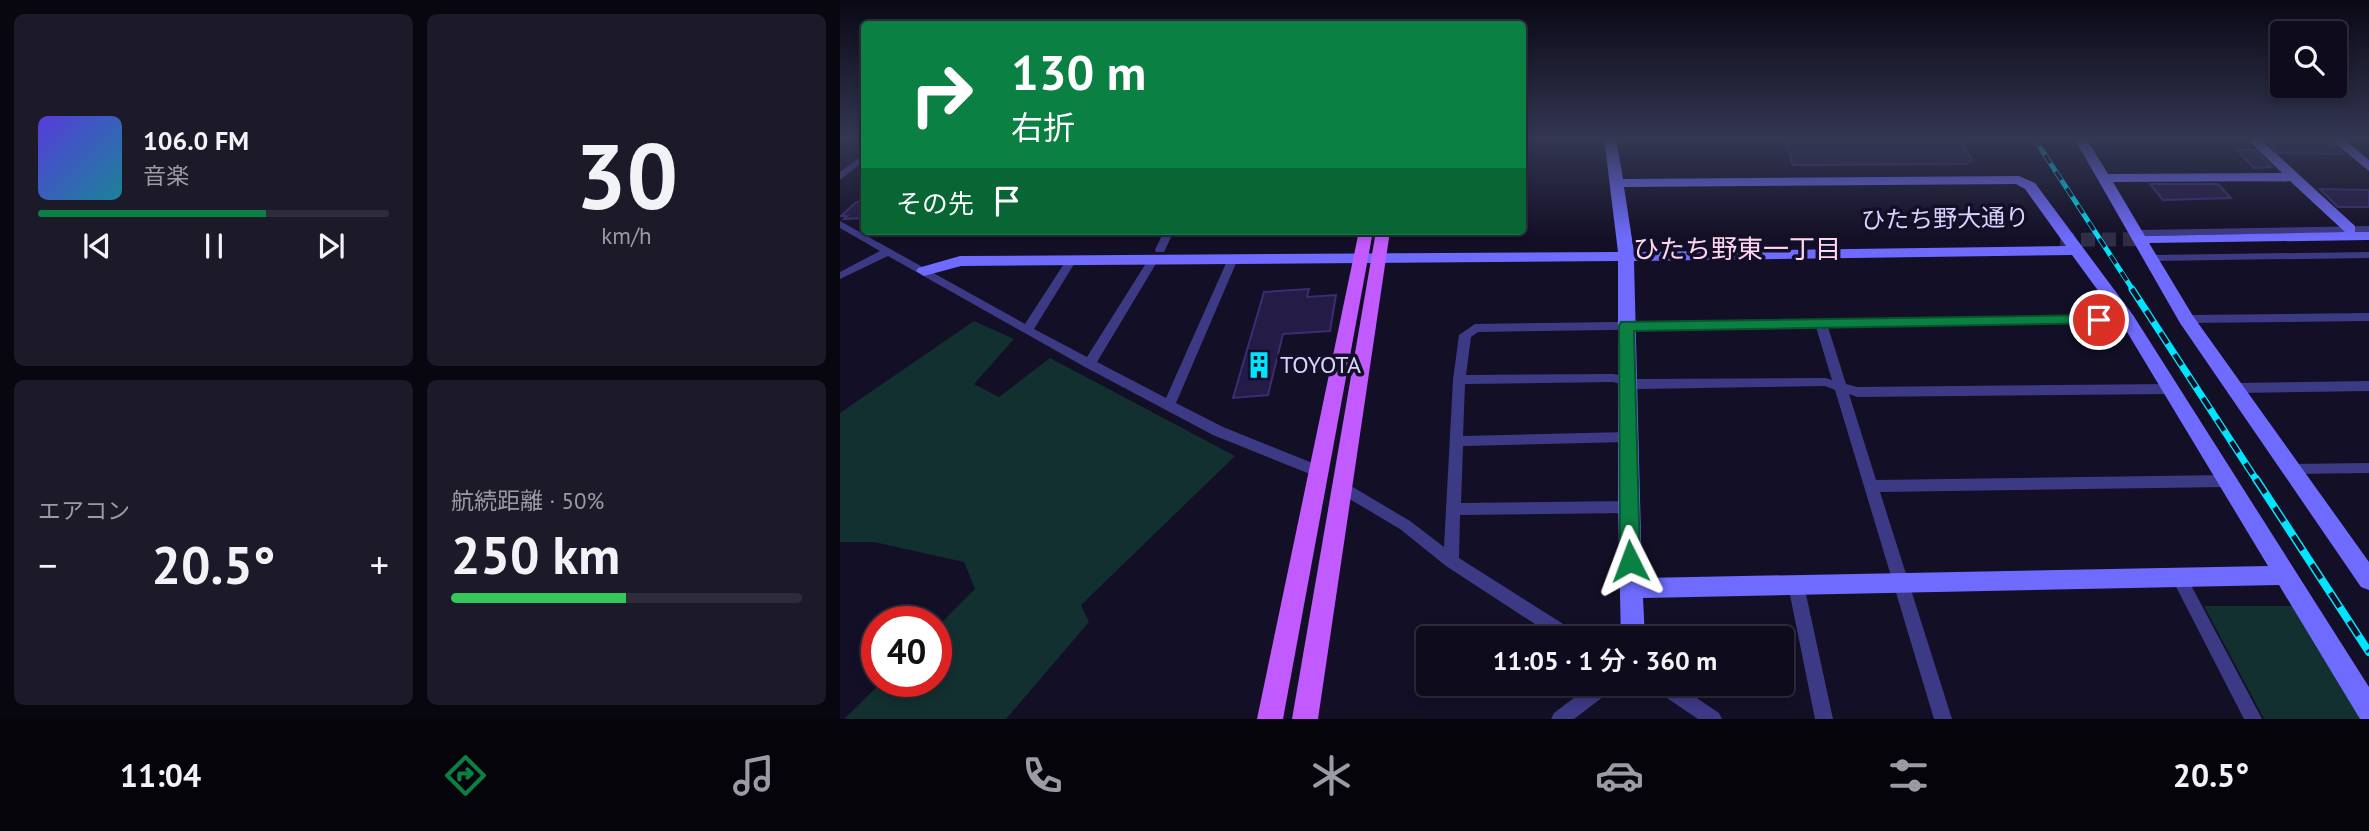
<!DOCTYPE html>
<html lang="ja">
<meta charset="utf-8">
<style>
body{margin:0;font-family:"PT Sans","Noto Sans JP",sans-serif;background:#1c1929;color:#f1f3f6;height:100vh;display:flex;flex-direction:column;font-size:26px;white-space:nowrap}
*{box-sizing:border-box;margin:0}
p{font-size:23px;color:#9b9ba3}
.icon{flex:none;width:38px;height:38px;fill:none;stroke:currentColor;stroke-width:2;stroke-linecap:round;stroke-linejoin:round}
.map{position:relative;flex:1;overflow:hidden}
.side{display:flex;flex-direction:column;gap:14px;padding:14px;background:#08060f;width:840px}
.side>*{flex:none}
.hud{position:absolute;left:21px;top:21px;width:665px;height:214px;border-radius:7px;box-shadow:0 4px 10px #0003,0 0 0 2px #2e2b3b;background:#0b8043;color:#fff;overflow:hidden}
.fabs{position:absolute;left:1430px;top:21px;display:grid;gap:14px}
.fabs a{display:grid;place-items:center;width:77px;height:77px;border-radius:7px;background:#0e0b1c;box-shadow:0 4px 10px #0003,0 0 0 2px #2e2b3b;font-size:35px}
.speed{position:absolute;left:21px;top:606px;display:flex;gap:14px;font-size:35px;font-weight:700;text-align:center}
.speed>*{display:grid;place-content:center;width:91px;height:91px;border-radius:50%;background:#0e0b1c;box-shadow:0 4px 10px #0003,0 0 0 2px #2e2b3b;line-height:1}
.speed .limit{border:10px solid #d22;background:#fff;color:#111}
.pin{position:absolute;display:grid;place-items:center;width:60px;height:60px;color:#fff;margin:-30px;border:4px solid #fff;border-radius:50%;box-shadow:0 2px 7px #0007}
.me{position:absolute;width:77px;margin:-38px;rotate:357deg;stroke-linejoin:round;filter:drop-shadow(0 0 5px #0008)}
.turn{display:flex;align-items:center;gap:24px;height:147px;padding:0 35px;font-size:32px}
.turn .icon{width:91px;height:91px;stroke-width:2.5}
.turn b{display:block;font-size:49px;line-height:60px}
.then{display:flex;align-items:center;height:66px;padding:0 35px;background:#0003;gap:14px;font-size:26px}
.big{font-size:52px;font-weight:600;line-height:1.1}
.side .card{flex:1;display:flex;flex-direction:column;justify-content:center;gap:10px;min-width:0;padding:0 24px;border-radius:10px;background:#1c1929}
.side .dial{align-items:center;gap:0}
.dial b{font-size:91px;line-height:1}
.song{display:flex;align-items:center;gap:21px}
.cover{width:84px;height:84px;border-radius:10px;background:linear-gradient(135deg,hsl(250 70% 55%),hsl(190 70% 35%))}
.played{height:7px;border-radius:4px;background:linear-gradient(90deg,#0b8043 65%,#2e2b3b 65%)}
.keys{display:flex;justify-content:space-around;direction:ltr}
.heat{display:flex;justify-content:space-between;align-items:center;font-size:38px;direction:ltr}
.charge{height:10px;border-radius:5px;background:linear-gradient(90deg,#34c759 50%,#2e2b3b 0)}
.side .tiles{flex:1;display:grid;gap:14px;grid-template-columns:repeat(2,1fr)}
.trip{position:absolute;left:576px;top:626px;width:378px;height:70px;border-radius:7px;background:#0e0b1c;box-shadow:0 4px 10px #0003,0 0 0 2px #2e2b3b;font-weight:600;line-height:70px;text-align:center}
.menu{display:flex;height:112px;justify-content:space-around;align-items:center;background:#06040b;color:#9b9ba3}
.menu .icon{width:49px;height:49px}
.menu .on{color:#0b8043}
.menu b{font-size:32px;color:#f1f3f6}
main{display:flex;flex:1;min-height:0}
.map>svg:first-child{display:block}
.green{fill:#12302f}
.building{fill:#241b47;stroke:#3b2d73;stroke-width:2}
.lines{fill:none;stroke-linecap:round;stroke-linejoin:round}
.secondary-tunnel{stroke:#312d47;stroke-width:14;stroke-dasharray:14 7;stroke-linecap:butt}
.street{fill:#3d3a85;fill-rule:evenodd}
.secondary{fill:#6f6bff;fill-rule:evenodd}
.primary{fill:#c25bff;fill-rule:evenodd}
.rail-far2-casing{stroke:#00e5ff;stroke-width:5}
.rail-far1-casing{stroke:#00e5ff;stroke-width:7}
.rail-casing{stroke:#00e5ff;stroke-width:8}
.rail-far2{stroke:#130f26;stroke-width:3.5;stroke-dasharray:10;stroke-linecap:butt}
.rail-far1{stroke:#130f26;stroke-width:4.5;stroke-dasharray:13;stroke-linecap:butt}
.rail{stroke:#130f26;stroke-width:5;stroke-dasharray:17;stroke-linecap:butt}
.route{fill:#0b8043;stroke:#07532c;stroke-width:2}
.labels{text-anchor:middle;stroke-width:7;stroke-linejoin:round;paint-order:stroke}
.street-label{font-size:24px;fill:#d9d4ff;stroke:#130f26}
.poi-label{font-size:24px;fill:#d9d4ff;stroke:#130f26;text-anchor:start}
.neighbourhood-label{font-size:26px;fill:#ffd6f0;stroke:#130f26}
</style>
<main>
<section class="side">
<div class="tiles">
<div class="card">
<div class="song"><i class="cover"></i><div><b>106.0 FM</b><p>音楽</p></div></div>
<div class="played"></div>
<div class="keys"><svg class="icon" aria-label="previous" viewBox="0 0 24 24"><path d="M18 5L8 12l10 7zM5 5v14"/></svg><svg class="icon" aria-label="pause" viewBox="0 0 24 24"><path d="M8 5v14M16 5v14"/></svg><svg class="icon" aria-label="next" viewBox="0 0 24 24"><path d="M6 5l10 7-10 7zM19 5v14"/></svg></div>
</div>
<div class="card dial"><b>30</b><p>km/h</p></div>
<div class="card"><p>エアコン</p>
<div class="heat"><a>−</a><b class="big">20.5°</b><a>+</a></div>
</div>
<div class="card"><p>航続距離 · 50%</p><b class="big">250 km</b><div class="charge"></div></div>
</div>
</section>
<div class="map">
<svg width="1529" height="719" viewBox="0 0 1529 719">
<rect width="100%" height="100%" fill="#130f26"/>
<g class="green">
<polygon points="134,321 174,339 134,384 159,397 210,358 395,456 241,605 249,622 166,719 4,719 43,681 96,681 96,628 135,589 124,562 34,542 0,542 0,413"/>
<polygon points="1364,606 1458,606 1527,719 1424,719"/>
</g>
<g class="building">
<polygon points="944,138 1119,138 1132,160 1126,164 953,165"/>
<polygon points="1423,138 1484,138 1503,154 1439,153"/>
<polygon points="1397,150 1415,150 1432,167 1414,168"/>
<polygon points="1310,184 1378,184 1391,198 1323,200"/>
<polygon points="1480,189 1529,190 1529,207 1498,207"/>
<polygon points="24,199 24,218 4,219 7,216 1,216 15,203"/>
<polygon points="469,289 467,297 496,295 490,331 443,334 428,395 393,398 424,292"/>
</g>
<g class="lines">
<polyline class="secondary-tunnel" points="1220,240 1310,239"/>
<g class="street">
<polygon points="24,154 24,161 0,180 0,172"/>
<polygon points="0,221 185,324 227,259 235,259 236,261 194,329 247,357 308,260 316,260 317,262 257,362 326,398 387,261 388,259 396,259 397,261 336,403 383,427 485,468 487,472 485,476 480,478 475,476 373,435 245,367 48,256 0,279 0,272 40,251 0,228"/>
<polygon points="1529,226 1529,232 1297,236 1292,233 1297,230"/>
<polygon points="324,231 334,231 324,252 316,252 315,250"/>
<polygon points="1529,252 1529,258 1312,261 1307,258 1312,255"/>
<polygon points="1529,313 1529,321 1346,323 1340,319 1346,315"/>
<path d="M1287 315 1293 319 1291 322 988 327 1006 384 1017 387 1330 384 1334 386 1336 389 1334 392 1330 394 1017 397 1009 394 1036 480 1386 475 1391 477 1393 481 1391 485 1386 487 1040 492 1112 719H1094L995 390 985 386 798 389 773 382 625 384 623 436 787 432 792 433 794 437 792 441 787 442 623 446 621 503 788 501 793 503 795 507 793 511 788 513 620 515 619 558 739 634 741 639H718L606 566 560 529 496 491 494 487 496 483 501 481 506 483 570 521 604 547 613 380 619 335 635 324ZM976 327 992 380 985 378 798 379 773 374 626 375 631 337 638 332Z"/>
<polygon points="1529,381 1529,391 1396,393 1392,391 1390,388 1392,385 1396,383"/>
<polygon points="1529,463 1529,473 1451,474 1446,473 1444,469 1446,465 1451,464"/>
<polygon points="1339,570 1344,572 1422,719 1404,719 1331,577 1334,572"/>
<polygon points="956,578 962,580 964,585 993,719 975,719 948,585 950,580"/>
<polygon points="752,684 774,684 772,690 734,719 711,719 714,713"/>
<polygon points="813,684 836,684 879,713 882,719 858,719 815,690"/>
</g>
<g class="secondary">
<path d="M764 138H776L783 179 1179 176 1195 183 1293 315 1529 687V719H1520L1439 585 803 598 805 639H781L778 507V261L121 266 84 276 76 271 78 268 120 256 778 252ZM1176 184 1185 189 1226 246 794 252 784 187ZM1232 255 1281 322 1428 566 802 578 794 261Z"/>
<path d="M1234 138H1246L1268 174 1442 173 1406 138H1419L1515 226V232H1529V240L1309 243 1353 316 1529 562V590L1521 587 1340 323ZM1450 181 1505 232 1305 236 1273 182Z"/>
<polygon points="1489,138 1503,138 1529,160 1529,171"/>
</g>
<g class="primary">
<polygon points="519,231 533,231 443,719 417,719"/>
<polygon points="536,231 550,231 478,719 452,719"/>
</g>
<defs>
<polyline id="rail-far2" points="1194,138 1293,290"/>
<polyline id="rail-far1" points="1292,289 1417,481"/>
<polyline id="rail" points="1416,479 1529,652"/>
</defs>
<use href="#rail-far2" class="rail-far2-casing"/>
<use href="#rail-far1" class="rail-far1-casing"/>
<use href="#rail" class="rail-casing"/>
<use href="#rail-far2" class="rail-far2"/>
<use href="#rail-far1" class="rail-far1"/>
<use href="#rail" class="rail"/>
</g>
<linearGradient id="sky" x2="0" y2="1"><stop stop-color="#0a0815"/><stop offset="0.58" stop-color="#333752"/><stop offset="1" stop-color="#333752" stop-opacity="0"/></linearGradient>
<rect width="1529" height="239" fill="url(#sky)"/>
<polygon class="route" points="1259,315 1267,320 1264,323 794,331 800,561 797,567 790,569 783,567 780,561 779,326 781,322"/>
<defs>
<symbol id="building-bare" viewBox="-9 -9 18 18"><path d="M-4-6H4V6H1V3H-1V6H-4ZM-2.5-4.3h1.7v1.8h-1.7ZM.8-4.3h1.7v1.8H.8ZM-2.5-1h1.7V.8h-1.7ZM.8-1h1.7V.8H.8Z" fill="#00e5ff" stroke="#130f26" stroke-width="2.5" paint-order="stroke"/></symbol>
</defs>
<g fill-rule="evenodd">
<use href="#building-bare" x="400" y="346" width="38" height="38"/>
</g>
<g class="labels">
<g class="street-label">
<text transform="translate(1105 219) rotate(-1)" y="8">ひたち野大通り</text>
</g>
<g class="poi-label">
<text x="440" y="373">TOYOTA</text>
</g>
<g class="neighbourhood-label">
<text x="897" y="258">ひたち野東一丁目</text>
</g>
</g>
</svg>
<div class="fabs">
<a><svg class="icon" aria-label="search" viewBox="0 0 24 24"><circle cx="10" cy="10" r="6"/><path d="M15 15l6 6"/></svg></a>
</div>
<div class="speed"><div class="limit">40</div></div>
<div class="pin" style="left:1259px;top:320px;background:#d93025"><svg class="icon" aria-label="arrive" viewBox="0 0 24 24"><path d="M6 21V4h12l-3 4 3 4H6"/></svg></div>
<svg class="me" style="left:790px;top:561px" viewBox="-20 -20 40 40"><path d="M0-17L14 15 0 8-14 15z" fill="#0b8043" stroke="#fff" stroke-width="4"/></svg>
<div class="trip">11:05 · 1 分 · 360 m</div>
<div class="hud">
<div class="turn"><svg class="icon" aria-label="right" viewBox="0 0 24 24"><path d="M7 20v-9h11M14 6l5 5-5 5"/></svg><div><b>130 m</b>右折</div></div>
<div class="then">その先<svg class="icon" aria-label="arrive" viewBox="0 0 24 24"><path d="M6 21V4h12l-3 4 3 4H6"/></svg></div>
</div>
</div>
</main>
<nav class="menu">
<b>11:04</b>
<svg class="icon on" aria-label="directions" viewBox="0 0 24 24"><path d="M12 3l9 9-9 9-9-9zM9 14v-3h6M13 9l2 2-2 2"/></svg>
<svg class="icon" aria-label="music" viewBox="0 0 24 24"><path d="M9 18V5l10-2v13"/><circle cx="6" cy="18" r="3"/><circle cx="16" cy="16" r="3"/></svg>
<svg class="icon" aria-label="phone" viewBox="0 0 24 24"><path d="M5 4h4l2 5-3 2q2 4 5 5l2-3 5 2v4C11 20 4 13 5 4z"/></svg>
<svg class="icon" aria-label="climate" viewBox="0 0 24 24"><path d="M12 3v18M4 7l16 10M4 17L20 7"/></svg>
<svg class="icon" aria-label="car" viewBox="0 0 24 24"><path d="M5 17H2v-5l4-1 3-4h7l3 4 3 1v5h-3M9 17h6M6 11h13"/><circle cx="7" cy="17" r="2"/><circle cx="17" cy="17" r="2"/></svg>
<svg class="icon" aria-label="filters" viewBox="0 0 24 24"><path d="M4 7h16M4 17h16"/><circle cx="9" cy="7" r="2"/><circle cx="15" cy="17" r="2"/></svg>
<b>20.5°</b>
</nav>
